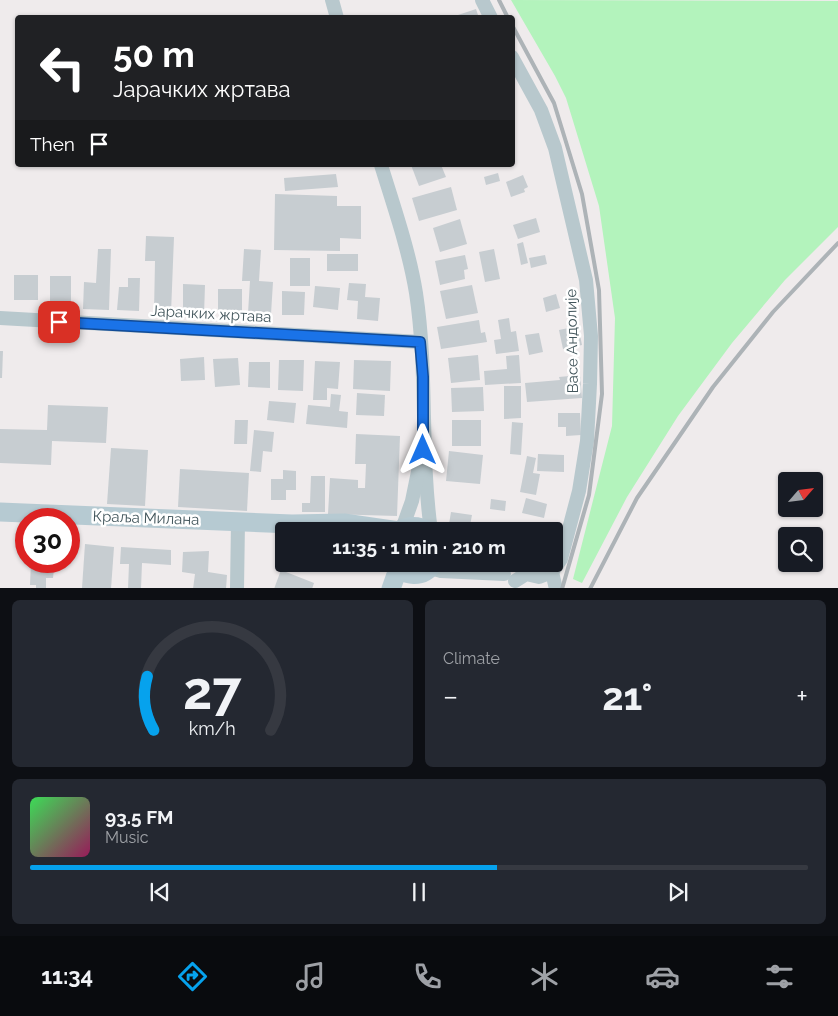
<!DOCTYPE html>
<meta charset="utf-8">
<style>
body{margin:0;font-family:Raleway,sans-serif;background:#242831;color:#f1f3f6;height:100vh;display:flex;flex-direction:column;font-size:19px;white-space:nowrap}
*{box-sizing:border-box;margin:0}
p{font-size:16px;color:#9ea1a6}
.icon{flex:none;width:28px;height:28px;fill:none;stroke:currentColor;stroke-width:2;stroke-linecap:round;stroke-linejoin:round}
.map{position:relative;height:588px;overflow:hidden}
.details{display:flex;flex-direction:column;gap:12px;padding:12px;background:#0d0f14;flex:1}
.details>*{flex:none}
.top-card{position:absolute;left:15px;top:15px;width:500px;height:152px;border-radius:5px;box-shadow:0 1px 4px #0004;background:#202124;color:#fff;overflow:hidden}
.needle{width:32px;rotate:62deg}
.controls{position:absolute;left:778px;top:472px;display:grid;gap:10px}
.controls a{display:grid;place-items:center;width:45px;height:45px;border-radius:5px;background:#171b24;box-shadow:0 1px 4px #0004;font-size:25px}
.speed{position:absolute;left:15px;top:508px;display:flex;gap:10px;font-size:25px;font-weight:700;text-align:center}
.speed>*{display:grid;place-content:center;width:65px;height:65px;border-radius:50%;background:#171b24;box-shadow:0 1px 4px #0004;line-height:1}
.speed .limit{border:8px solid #d22;background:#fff;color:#111}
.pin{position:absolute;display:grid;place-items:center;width:42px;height:42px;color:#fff;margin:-21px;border-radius:10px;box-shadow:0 2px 8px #0006}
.me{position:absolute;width:55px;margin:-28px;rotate:0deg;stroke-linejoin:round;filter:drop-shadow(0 0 4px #0008)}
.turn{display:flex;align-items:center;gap:18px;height:105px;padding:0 15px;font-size:22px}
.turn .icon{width:65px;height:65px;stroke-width:2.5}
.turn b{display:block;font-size:35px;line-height:42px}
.then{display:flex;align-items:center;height:48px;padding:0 15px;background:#0003;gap:10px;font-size:19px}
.big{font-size:38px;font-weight:700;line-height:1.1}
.details .card{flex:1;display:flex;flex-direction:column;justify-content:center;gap:8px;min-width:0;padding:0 18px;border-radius:8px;background:#242831}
.details .dial{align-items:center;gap:0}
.dial svg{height:130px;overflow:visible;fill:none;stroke:#363941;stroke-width:7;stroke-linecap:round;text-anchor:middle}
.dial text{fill:#f1f3f6;stroke:none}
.song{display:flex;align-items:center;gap:15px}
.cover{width:60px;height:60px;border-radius:8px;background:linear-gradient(135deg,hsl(130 70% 55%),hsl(330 70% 35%))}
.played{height:5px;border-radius:2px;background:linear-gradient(90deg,#06a2ed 60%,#363941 60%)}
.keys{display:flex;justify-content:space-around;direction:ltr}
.heat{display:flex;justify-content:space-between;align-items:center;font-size:28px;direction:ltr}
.details .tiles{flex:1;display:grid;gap:12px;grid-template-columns:1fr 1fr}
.card:last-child{grid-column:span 2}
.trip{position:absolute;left:275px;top:522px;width:288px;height:50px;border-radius:5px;background:#171b24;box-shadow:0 1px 4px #0004;font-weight:700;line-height:50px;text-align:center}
.tab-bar{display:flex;height:80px;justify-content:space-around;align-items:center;background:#090b0e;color:#9ea1a6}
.tab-bar .icon{width:35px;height:35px}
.tab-bar .selected{color:#06a2ed}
.tab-bar b{font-size:22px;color:#f1f3f6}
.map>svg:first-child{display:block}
.green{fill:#b3f3bc}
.building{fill:#c7cdd1}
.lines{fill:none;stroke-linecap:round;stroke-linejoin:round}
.street{stroke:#b8c8cd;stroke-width:14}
.secondary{stroke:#b6cad2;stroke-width:19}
.rail{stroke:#adb3b7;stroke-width:4}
.route-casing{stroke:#114b97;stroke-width:12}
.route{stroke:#1a73e8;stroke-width:9}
.labels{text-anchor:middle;stroke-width:5;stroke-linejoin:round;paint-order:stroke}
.street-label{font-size:15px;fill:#42555b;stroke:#fff}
</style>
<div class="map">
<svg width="838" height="589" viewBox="0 0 838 589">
<rect width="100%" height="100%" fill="#efebec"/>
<polygon class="green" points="511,0 838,1 838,227 785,280 732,343 678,416 627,497 582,583 573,579 612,426 615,318 599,206 566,98 555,76"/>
<g class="building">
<polygon points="476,9 479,18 452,18 452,17"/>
<polygon points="411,165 441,165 446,177 419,186"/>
<polygon points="498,173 500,181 486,185 484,177"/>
<polygon points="336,174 338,187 285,191 284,178"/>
<polygon points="523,175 528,187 524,189 525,192 511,197 506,182"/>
<polygon points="451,187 457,210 419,221 412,198"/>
<polygon points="275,194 337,196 337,206 361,206 361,239 340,238 340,251 274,250"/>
<polygon points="536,218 540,232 518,239 513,225"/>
<polygon points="460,219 467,244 440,252 433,228"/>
<polygon points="146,236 174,237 171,313 154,312 155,261 145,261"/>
<polygon points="523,242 528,263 521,265 517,244"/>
<polygon points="98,249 111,249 109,310 83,309 84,282 96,283"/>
<polygon points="244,249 261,250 259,281 273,282 271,314 248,313 250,281 242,281"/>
<polygon points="494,249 500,279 485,282 479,252"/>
<rect x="327" y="254" width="31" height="17"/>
<polygon points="465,255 468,269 464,270 465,279 440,285 435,261"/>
<polygon points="545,255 547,264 531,268 529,258"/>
<rect x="290" y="258" width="20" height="28"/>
<rect x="14" y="275" width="24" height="25"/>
<rect x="50" y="276" width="21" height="30"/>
<polygon points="128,278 140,278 139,311 117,310 119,287 128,287"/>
<polygon points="349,283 366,284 365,297 380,298 378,321 357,319 358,301 347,300"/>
<polygon points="183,284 205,285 204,315 183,314"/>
<polygon points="472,285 478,313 446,319 440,291"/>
<polygon points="315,286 340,288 338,310 313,307"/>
<rect x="218" y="289" width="24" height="24"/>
<polygon points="282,291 305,292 304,315 282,315"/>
<polygon points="556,294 560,308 546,312 543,298"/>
<polygon points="509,318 511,332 516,331 519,351 496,354 494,340 501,339 498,320"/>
<polygon points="479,320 481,333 485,332 487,342 441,349 437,327"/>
<polygon points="578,326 582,345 563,349 559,330"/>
<polygon points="539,333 543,352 529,355 525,335"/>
<polygon points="0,351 3,351 2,378 0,378"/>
<polygon points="478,355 480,380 451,383 448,358"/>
<polygon points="519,355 521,383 485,385 484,371 507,369 506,356"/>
<polygon points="204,357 205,380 181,381 180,359"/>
<polygon points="238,358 240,385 215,387 213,359"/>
<polygon points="279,360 304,360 303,391 278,390"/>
<polygon points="354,360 391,361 390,391 353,389"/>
<polygon points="315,361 340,362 338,389 327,388 327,400 313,400"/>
<polygon points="249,362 270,362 270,388 248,387"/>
<polygon points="580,375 582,398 527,402 525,383 560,380 559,377"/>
<polygon points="504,386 521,386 521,418 504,419"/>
<polygon points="483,387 484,411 452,412 451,388"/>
<polygon points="357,393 385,395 384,416 356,415"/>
<polygon points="331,394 341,395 339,411 348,412 347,428 306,424 308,405 330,407"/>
<polygon points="269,401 296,403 294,423 267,420"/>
<polygon points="48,405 108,407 106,443 52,441 51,465 0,463 0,429 47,430"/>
<polygon points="558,413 580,413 581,435 566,436 566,427 558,427"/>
<polygon points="235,420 248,420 247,444 234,444"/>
<rect x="452" y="420" width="29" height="26"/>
<polygon points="512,422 523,423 521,455 510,454"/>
<polygon points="254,430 274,432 272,452 263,451 261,472 250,471"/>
<polygon points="356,434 400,436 397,516 328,514 330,478 358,480 358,488 365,488 366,464 355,464"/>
<polygon points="111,448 148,450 145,506 107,504"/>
<polygon points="449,451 483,455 480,484 446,481"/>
<polygon points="538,454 564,455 564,472 537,471"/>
<polygon points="527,456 536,458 533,473 540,474 536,495 520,492"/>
<polygon points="180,469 249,473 247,511 178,507"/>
<polygon points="283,470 296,471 296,490 286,490 286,500 271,500 271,479 283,479"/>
<polygon points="311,476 325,476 325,512 302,512 302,503 310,503"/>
<polygon points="526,498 547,504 544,518 522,513"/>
<polygon points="491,499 506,501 505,511 490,509"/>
<polygon points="451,512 472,515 469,531 457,529 457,526 449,524"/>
<polygon points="85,544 114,547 111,589 82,588"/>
<polygon points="121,547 171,550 171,565 142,563 141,589 128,589 129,564 120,564"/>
<polygon points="209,551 208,572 227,575 226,589 193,589 195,574 182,572 183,552"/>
<polygon points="31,561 48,561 48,569 54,569 53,578 46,578 46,589 36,589 36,585 30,585"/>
<polygon points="281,570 314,583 312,589 274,589"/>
</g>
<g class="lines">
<g class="street">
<polyline points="332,0 337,18"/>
<polyline points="482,0 491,18"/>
<polyline points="512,57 541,110 555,148 586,280 591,336 590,384 587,441 579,491 561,559 552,572 539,577 526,574 515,581"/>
<path d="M381 165C394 207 409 250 416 293 428 372 420 452 431 531"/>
<polyline points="0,318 421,342"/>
<polyline points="402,529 412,501 420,462"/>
<polyline points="431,568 441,571 504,574"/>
<polyline points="552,572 556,589"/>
<polyline points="237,589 238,522"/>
</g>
<g class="secondary">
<polyline points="0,512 292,524 344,523 399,531"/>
<path d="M398 531C409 525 418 525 428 531"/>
<path d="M394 564C404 577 423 579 433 564"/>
<polyline points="391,589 398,569"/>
</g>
<g class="rail">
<polyline points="499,0 508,18"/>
<polyline points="512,25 554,103 582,194 599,290 602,394 589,495 562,589"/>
<polyline points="590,589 637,498 713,387 773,312 838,243"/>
</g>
</g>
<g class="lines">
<defs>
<polyline id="route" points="59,322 420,342 423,377 423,450"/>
</defs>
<use href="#route" class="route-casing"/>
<use href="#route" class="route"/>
</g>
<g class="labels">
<g class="street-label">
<text transform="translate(211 314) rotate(3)" y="5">Јарачких жртава</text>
<text transform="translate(572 341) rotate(-91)" y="5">Васе Андолије</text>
<text transform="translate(146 518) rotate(2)" y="5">Краља Милана</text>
</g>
</g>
</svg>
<div class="controls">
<a><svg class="needle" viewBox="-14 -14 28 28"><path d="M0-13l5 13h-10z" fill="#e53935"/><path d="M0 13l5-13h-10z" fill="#9ea1a6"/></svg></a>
<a><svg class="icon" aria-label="search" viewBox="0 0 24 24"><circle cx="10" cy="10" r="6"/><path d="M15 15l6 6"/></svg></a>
</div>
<div class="speed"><div class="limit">30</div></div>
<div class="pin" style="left:59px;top:322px;background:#d93025"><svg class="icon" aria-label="arrive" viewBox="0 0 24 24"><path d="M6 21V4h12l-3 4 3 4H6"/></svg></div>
<svg class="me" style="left:423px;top:450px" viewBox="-20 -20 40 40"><path d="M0-17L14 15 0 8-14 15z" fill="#1a73e8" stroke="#fff" stroke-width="4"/></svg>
<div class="trip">11:35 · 1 min · 210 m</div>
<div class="top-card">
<div class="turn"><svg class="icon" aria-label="left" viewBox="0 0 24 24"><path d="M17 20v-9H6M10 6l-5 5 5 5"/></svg><div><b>50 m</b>Јарачких жртава</div></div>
<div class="then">Then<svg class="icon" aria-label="arrive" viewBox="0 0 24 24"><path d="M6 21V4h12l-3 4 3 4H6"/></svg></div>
</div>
</div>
<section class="details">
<div class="tiles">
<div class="card dial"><svg viewBox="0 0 100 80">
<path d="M14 69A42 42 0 1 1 86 69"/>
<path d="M14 69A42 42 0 0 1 10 36" stroke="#06a2ed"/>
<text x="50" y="56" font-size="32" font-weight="700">27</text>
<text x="50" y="72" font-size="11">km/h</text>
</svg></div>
<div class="card"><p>Climate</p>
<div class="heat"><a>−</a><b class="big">21°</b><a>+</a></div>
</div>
<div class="card">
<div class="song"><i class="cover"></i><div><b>93.5 FM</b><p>Music</p></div></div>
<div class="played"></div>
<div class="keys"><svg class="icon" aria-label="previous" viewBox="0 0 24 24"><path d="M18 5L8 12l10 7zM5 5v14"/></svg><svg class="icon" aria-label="pause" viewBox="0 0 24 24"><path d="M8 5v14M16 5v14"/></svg><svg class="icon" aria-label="next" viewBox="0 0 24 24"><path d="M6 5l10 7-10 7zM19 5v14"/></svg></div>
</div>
</div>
</section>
<nav class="tab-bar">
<b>11:34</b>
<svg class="icon selected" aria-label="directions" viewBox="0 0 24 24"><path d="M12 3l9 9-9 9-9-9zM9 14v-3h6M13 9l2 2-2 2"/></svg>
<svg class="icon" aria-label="music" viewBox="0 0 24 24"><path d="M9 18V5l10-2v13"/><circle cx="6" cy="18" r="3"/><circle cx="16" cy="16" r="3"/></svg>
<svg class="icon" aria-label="phone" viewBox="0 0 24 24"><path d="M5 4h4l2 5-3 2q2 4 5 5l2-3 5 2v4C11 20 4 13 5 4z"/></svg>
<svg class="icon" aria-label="climate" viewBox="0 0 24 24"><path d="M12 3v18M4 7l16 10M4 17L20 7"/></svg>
<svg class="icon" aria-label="car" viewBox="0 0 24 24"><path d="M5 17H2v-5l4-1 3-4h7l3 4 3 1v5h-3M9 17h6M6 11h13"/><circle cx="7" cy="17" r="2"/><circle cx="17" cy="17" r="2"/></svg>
<svg class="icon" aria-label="filters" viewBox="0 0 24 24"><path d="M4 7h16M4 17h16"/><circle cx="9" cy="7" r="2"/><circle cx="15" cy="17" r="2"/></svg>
</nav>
